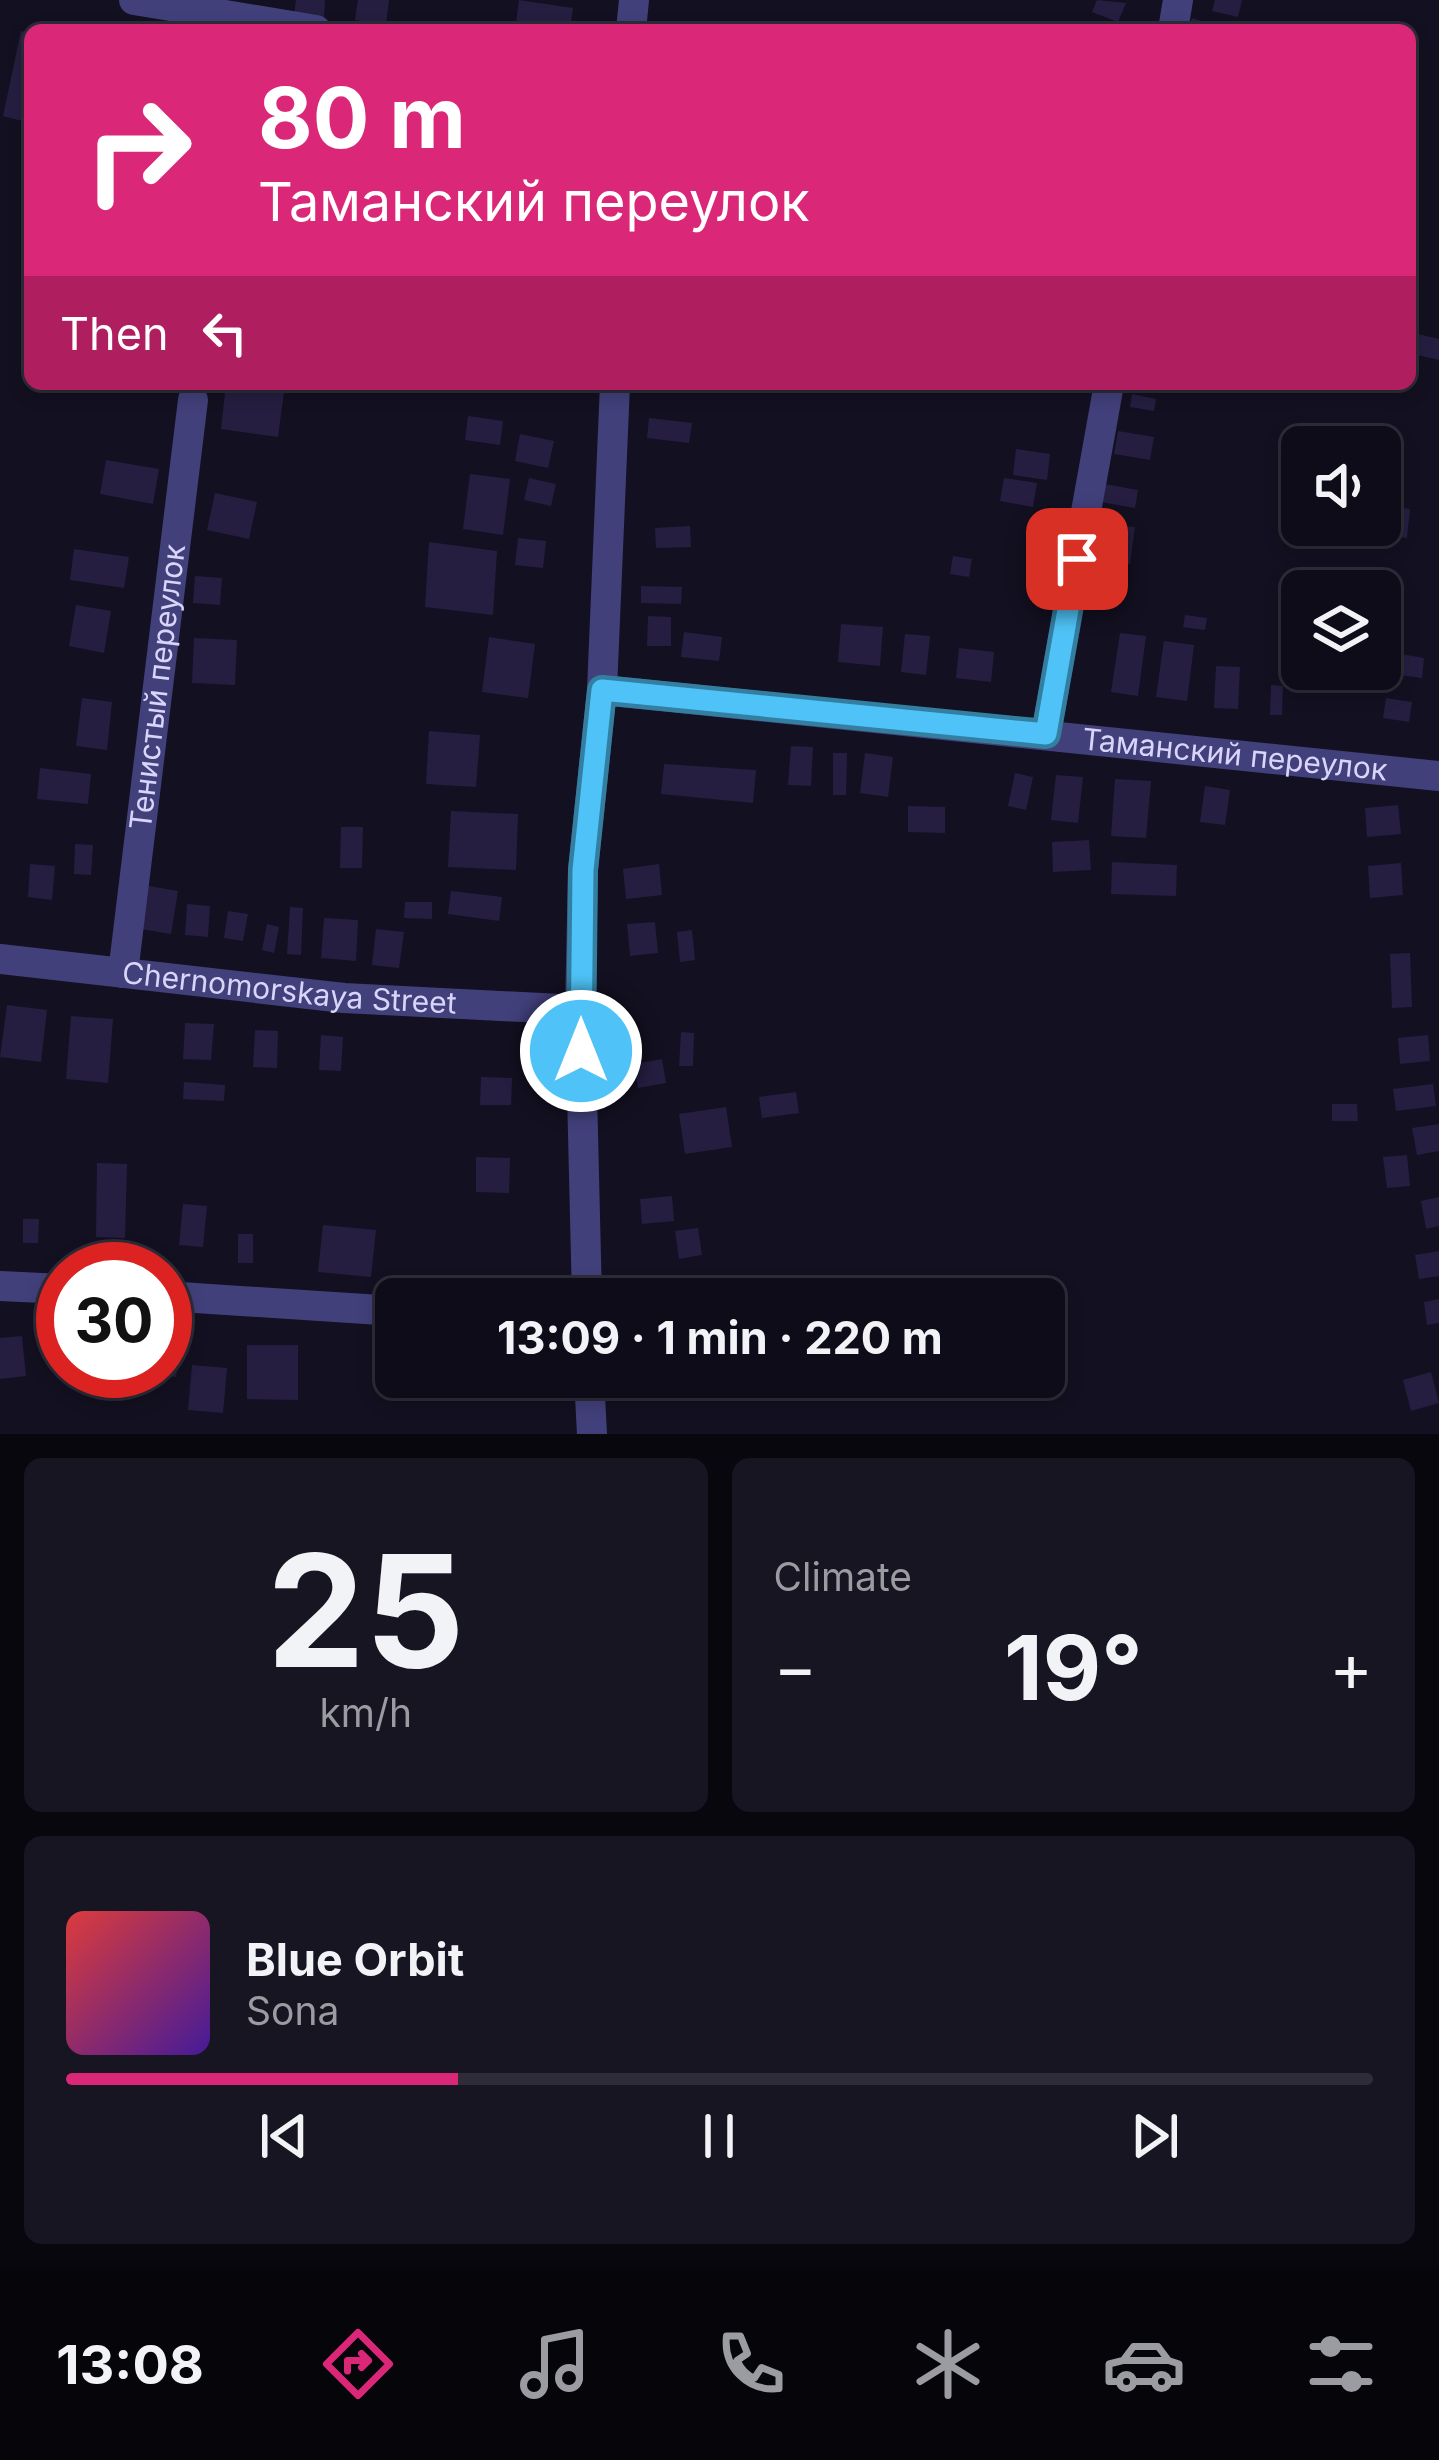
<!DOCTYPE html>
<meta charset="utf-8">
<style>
body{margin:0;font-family:Inter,sans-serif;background:#171522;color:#f1f3f6;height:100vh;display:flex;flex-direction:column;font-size:45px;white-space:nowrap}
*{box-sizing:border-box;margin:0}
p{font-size:39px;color:#9b9ba2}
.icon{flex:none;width:66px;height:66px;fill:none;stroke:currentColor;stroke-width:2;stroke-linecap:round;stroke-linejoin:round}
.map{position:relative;height:1434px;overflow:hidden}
.drawer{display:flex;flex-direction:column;gap:24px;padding:24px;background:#08070e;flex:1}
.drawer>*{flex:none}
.top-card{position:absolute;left:24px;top:24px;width:1392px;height:366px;border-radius:18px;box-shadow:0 6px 18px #0003,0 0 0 3px #2e2c38;background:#db2777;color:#fff;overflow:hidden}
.tools{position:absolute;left:1281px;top:426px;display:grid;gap:24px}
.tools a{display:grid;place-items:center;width:120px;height:120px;border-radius:18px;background:#0e0c19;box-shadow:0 6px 18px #0003,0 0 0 3px #2e2c38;font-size:60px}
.speed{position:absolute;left:36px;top:1242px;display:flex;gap:24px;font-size:60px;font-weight:700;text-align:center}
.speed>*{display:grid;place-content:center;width:156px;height:156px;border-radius:50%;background:#0e0c19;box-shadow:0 6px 18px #0003,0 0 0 3px #2e2c38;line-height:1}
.speed .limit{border:18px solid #d22;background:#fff;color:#111}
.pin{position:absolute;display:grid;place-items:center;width:102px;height:102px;color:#fff;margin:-51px;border-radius:24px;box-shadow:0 6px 18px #0006}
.me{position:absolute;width:132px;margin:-66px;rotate:0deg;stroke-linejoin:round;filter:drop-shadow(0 0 9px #0008)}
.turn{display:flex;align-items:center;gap:42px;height:252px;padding:0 36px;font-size:54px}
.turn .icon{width:156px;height:156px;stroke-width:2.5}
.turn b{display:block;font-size:84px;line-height:102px}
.then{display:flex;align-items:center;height:114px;padding:0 36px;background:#0003;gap:24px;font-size:45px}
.big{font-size:90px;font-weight:700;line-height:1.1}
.drawer .widget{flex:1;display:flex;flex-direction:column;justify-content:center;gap:18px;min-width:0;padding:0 42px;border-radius:18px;background:#171522}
.drawer .dial{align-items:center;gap:0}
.dial b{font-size:156px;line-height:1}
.song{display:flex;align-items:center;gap:36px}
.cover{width:144px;height:144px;border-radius:18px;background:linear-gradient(135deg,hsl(0 70% 55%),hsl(260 70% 35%))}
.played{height:12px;border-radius:6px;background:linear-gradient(90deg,#db2777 30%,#2e2c38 30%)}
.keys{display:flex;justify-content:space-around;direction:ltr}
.heat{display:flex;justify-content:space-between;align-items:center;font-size:66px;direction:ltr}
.drawer .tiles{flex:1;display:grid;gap:24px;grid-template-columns:1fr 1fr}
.widget:last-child{grid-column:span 2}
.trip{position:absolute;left:375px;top:1278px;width:690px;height:120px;border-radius:18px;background:#0e0c19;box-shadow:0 6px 18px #0003,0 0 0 3px #2e2c38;font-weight:700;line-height:120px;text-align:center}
.menu{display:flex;height:192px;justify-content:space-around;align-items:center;background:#06050a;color:#9b9ba2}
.menu .icon{width:84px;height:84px}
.menu .current{color:#db2777}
.menu b{font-size:54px;color:#f1f3f6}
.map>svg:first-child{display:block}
.building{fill:#251e40}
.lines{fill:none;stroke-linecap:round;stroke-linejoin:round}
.minor{stroke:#42407b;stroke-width:30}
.route-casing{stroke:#337fa1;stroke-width:30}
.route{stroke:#4fc3f7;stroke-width:21}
.labels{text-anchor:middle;stroke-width:12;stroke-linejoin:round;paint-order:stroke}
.street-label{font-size:30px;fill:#d9d5fa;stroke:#131021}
</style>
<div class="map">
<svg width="1439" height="1434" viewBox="0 0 1439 1434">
<rect width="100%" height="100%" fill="#131021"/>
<g class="building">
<polygon points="296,0 325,0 324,18 294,16"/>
<polygon points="358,0 389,0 386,24 355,20"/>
<polygon points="519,0 573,8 570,30 515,30"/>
<polygon points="1097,0 1126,3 1118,22 1092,12"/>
<polygon points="1215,0 1242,0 1238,17 1212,11"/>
<polygon points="1192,18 1227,29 1227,30 1188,30"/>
<polygon points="21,31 30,33 30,123 3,116"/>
<polygon points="1418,334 1439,339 1439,360 1413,354"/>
<polygon points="226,384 284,392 278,437 221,429"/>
<polygon points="525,384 556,384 556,393 524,392"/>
<polygon points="1132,394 1156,399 1154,411 1130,407"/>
<polygon points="468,416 503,421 500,445 465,440"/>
<polygon points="649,418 692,423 689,443 647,438"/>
<polygon points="1118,431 1154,437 1150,460 1114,454"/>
<polygon points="520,434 554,441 548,468 515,461"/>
<polygon points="1016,449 1050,454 1047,480 1013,475"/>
<polygon points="106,460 159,469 153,504 100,494"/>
<polygon points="470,474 510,479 503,535 463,529"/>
<polygon points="529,478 556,484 551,506 524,500"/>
<polygon points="1004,478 1037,483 1033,507 1000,501"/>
<polygon points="1104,484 1138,490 1135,508 1101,502"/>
<polygon points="215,493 257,502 249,539 207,530"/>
<polygon points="1394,506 1410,509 1407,538 1390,536"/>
<polygon points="1114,525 1135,527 1130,564 1110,561"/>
<polygon points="690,526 691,547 656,548 655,528"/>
<polygon points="518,538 546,541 543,568 515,565"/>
<polygon points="429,542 497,551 493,615 425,607"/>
<polygon points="74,549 129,557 124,588 70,580"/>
<polygon points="953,556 972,559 969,577 950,574"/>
<polygon points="195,576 222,578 220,605 193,603"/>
<polygon points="641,586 682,587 681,604 641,603"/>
<polygon points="76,605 111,611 104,653 69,646"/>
<polygon points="1185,615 1207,618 1205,630 1183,627"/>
<polygon points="648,616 671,617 671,646 647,646"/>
<polygon points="841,624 883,627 880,666 838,662"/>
<polygon points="684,632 722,637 719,661 681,657"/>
<polygon points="1120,633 1146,636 1138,696 1111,692"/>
<polygon points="905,634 930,636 926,675 901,672"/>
<polygon points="489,637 535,644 528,698 482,692"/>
<polygon points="194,638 237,640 235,685 192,683"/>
<polygon points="1164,641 1194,645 1187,701 1156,697"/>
<polygon points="959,648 994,652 991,682 956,678"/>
<polygon points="1395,653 1424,658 1422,678 1392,674"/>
<polygon points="1216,666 1240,667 1238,709 1214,708"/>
<polygon points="1271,685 1283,686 1282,715 1270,715"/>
<polygon points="82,698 112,702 107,750 76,746"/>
<polygon points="1386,698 1412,702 1409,722 1383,718"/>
<polygon points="429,731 480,735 476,787 426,784"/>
<polygon points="791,746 813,747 811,786 788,785"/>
<polygon points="833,753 847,753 846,795 833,795"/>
<polygon points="865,753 893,757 888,797 860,793"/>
<polygon points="664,764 756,770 753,803 661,794"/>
<polygon points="40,768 91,774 88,804 37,799"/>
<polygon points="1015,773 1033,777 1026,810 1008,806"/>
<polygon points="1056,775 1083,777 1078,823 1051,820"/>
<polygon points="1115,779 1151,781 1146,838 1111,836"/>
<polygon points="1205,786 1230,790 1225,825 1200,822"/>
<polygon points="1398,805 1401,834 1367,837 1365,808"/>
<polygon points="908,806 945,807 945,833 908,832"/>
<polygon points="451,811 518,814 516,870 448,867"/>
<polygon points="341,827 363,827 362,868 340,868"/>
<polygon points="1089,840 1091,870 1053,872 1052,842"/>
<polygon points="75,844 93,845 91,875 74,874"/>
<polygon points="1112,862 1177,865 1176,896 1111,894"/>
<polygon points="1401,863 1403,895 1370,898 1368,866"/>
<polygon points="30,864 55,866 52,900 28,897"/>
<polygon points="659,864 662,895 626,899 623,869"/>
<polygon points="143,885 178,891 171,934 135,928"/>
<polygon points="451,891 502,897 499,921 448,914"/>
<polygon points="405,902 432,902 432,919 404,918"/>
<polygon points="187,904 210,906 208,937 185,935"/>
<polygon points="290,907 303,908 301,955 287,954"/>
<polygon points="228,911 248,914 243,941 224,938"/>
<polygon points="324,918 358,920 356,961 321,958"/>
<polygon points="655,922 658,953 630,956 627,924"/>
<polygon points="267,924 279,927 274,953 262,950"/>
<polygon points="376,929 404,932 399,968 372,965"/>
<polygon points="692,930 695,960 680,962 677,932"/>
<polygon points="1410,953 1412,1007 1392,1008 1390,954"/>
<polygon points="7,1005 47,1010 41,1062 0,1057"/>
<polygon points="71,1016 113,1019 108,1083 66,1079"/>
<polygon points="185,1023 214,1024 211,1060 183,1059"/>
<polygon points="255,1030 278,1031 277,1068 253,1067"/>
<polygon points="681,1032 694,1033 693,1066 679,1066"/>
<polygon points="321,1035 343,1037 341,1071 319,1070"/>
<polygon points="1428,1035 1430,1061 1400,1064 1398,1038"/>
<polygon points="662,1059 666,1083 638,1088 634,1064"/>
<polygon points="481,1077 512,1078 511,1105 480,1105"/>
<polygon points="184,1082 225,1085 224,1101 183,1099"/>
<polygon points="1433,1084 1436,1106 1396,1111 1393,1089"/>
<polygon points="796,1092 799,1113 762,1118 759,1097"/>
<polygon points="1332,1104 1357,1104 1358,1121 1332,1121"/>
<polygon points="726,1107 732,1147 685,1154 679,1114"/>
<polygon points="1439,1124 1439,1151 1417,1155 1412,1128"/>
<polygon points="1407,1155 1410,1186 1387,1188 1383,1157"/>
<polygon points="476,1157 510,1158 509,1193 476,1192"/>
<polygon points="97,1163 127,1164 125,1238 96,1237"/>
<polygon points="672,1196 674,1221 642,1224 640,1199"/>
<polygon points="1439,1197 1439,1226 1426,1229 1421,1201"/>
<polygon points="183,1204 207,1206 203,1247 179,1245"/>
<polygon points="23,1219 39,1219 38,1243 23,1243"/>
<polygon points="323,1225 376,1230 371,1277 318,1272"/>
<polygon points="698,1228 702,1255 679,1259 675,1231"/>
<rect x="238" y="1234" width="15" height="29"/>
<polygon points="1439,1251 1439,1276 1419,1279 1415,1255"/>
<polygon points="1439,1299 1439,1323 1427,1325 1424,1302"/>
<polygon points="22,1336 26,1376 0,1379 0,1338"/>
<polygon points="165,1345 180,1347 176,1377 147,1374 165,1371"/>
<polygon points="247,1345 298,1345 298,1400 247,1399"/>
<polygon points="192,1365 227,1368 223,1413 188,1410"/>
<polygon points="1431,1372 1439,1403 1411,1411 1403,1380"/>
<polygon points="438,1377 489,1377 489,1387 438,1386"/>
<polygon points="656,1377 687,1377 688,1385 658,1389"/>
</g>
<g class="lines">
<g class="minor">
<polyline points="134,0 316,30"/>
<polyline points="631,30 634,0"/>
<polyline points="1173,30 1178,0"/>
<path id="s1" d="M602 690 1439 776"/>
<polyline points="1046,734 1109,384"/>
<path id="s2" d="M0 959 344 998 580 1010"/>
<path id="s3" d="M123 973 193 400"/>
<polyline points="0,1286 63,1289"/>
<polyline points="165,1296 396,1311"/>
<polyline points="587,1299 580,1010 583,870 602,690 615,384"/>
<polyline points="589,1377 592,1434"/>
</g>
</g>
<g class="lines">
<defs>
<polyline id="route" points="581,1051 583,870 602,690 1046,734 1077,559"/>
</defs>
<use href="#route" class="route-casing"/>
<use href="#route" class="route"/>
</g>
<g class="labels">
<g class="street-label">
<text dy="10" stroke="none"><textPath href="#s3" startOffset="288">Тенистый переулок</textPath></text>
<text dy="10" stroke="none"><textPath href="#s1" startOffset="636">Таманский переулок</textPath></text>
<text dy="10" stroke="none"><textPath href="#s2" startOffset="291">Chernomorskaya Street</textPath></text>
</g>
</g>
</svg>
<div class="tools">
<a><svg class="icon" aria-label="sound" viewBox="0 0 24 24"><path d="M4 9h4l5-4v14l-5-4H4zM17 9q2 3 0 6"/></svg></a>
<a><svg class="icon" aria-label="layers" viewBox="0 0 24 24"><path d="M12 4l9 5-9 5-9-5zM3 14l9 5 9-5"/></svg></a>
</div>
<div class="speed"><div class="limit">30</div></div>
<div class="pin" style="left:1077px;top:559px;background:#d93025"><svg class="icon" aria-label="arrive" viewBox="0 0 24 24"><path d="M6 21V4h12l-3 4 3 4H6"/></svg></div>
<svg class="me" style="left:581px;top:1051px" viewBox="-20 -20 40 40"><circle r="17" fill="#4fc3f7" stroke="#fff" stroke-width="3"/><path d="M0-11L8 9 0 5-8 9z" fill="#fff"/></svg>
<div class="trip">13:09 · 1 min · 220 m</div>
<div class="top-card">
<div class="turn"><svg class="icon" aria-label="right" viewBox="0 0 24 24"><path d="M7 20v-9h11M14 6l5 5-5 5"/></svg><div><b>80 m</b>Таманский переулок</div></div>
<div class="then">Then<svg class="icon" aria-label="left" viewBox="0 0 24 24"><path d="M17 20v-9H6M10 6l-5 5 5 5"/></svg></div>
</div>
</div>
<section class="drawer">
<div class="tiles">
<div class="widget dial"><b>25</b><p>km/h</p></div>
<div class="widget"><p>Climate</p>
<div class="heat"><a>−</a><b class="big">19°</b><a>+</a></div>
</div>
<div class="widget">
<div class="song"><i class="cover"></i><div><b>Blue Orbit</b><p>Sona</p></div></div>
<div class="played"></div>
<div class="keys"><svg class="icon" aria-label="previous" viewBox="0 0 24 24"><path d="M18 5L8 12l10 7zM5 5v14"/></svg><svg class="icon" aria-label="pause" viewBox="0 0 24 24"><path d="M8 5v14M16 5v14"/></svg><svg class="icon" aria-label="next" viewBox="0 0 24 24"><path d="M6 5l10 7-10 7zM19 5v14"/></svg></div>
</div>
</div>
</section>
<nav class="menu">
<b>13:08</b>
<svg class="icon current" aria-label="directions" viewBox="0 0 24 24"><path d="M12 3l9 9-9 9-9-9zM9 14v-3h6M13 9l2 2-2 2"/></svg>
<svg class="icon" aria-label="music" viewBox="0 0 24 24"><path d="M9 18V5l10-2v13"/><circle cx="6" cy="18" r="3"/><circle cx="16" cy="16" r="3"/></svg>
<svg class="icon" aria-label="phone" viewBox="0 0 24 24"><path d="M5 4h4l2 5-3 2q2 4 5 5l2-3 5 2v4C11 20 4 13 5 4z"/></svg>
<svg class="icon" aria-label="climate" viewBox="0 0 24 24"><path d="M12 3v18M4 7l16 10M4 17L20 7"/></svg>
<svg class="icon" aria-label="car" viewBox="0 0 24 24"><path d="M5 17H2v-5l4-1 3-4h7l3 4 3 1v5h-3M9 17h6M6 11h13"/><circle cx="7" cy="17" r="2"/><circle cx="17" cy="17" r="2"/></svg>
<svg class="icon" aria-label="filters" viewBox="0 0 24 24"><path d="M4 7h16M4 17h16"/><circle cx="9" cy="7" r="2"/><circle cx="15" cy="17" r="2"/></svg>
</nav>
